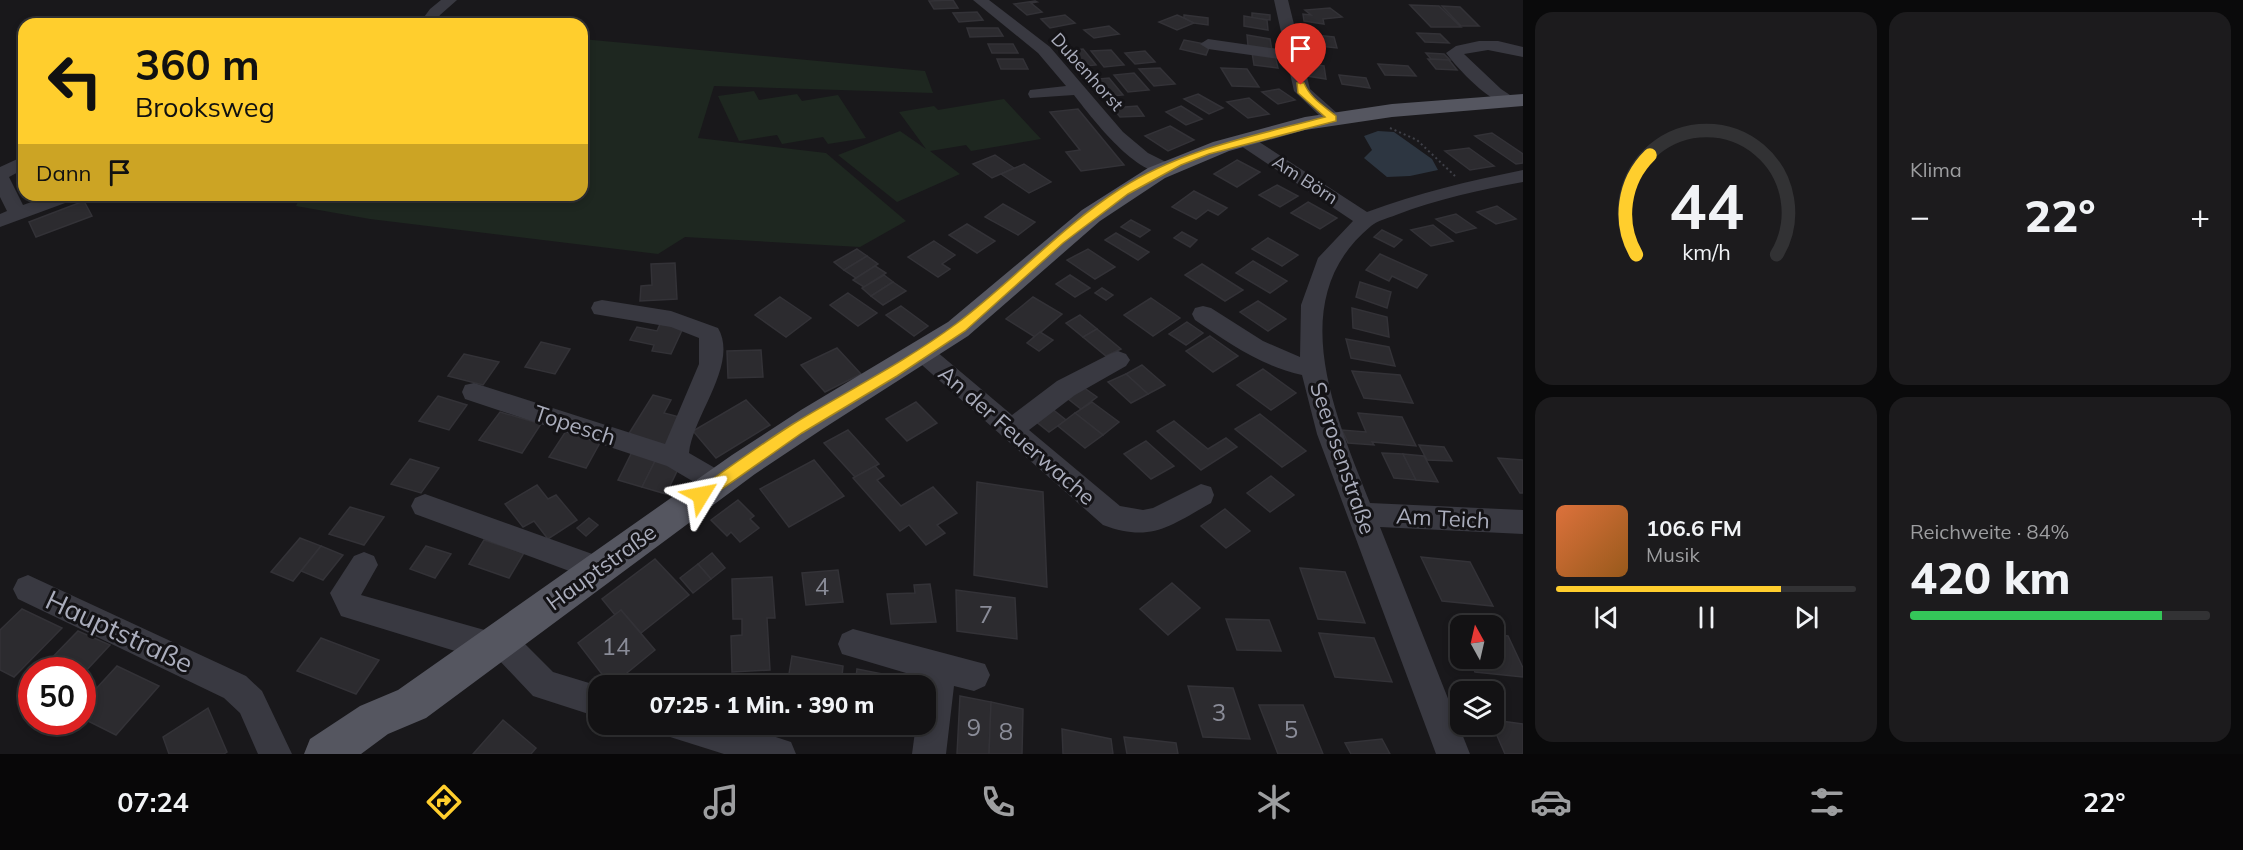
<!DOCTYPE html>
<html lang="de">
<meta charset="utf-8">
<style>
body{margin:0;font-family:Mulish,sans-serif;background:#1c1b1d;color:#f1f3f6;height:100vh;display:flex;flex-direction:column;font-size:22px;white-space:nowrap}
*{box-sizing:border-box;margin:0}
p{font-size:20px;color:#9d9ea0}
.icon{flex:none;width:33px;height:33px;fill:none;stroke:currentColor;stroke-width:2;stroke-linecap:round;stroke-linejoin:round}
.map{position:relative;flex:1;overflow:hidden}
.panel{display:flex;flex-direction:column;gap:12px;padding:12px;background:#0a0a0b;width:720px}
.panel>*{flex:none}
.hud{position:absolute;left:18px;top:18px;width:570px;height:183px;border-radius:18px;box-shadow:0 3px 9px #0003,0 0 0 2px #323234;background:#ffce2d;color:#111;overflow:hidden}
.needle{width:39px;rotate:352deg}
.fabs{position:absolute;left:1450px;top:615px;display:grid;gap:12px}
.fabs a{display:grid;place-items:center;width:54px;height:54px;border-radius:12px;background:#131214;box-shadow:0 3px 9px #0003,0 0 0 2px #323234;font-size:30px}
.speed{position:absolute;left:18px;top:657px;display:flex;gap:12px;font-size:30px;font-weight:700;text-align:center}
.speed>*{display:grid;place-content:center;width:78px;height:78px;border-radius:50%;background:#131214;box-shadow:0 3px 9px #0003,0 0 0 2px #323234;line-height:1}
.speed .limit{border:9px solid #d22;background:#fff;color:#111}
.pin{position:absolute;display:grid;place-items:center;width:51px;height:51px;color:#fff;margin:-62px -26px;border-radius:50% 50% 50% 0;rotate:-45deg;box-shadow:0 0 6px #0007}
.pin .icon{rotate:45deg}
.me{position:absolute;width:66px;margin:-33px;rotate:55deg;stroke-linejoin:round;filter:drop-shadow(0 0 4px #0008)}
.turn{display:flex;align-items:center;gap:21px;height:126px;padding:0 18px;font-size:27px}
.turn .icon{width:78px;height:78px;stroke-width:2.5}
.turn b{display:block;font-size:42px;line-height:51px}
.then{display:flex;align-items:center;height:57px;padding:0 18px;background:#0003;gap:12px;font-size:22px}
.big{font-size:45px;font-weight:800;line-height:1.1}
.panel .widget{flex:1;display:flex;flex-direction:column;justify-content:center;gap:9px;min-width:0;padding:0 21px;border-radius:18px;background:#1c1b1d}
.panel .dial{align-items:center;gap:0}
.dial svg{height:156px;overflow:visible;fill:none;stroke:#323234;stroke-width:7;stroke-linecap:round;text-anchor:middle}
.dial text{fill:#f1f3f6;stroke:none}
.song{display:flex;align-items:center;gap:18px}
.cover{width:72px;height:72px;border-radius:9px;background:linear-gradient(135deg,hsl(20 70% 55%),hsl(30 70% 35%))}
.played{height:6px;border-radius:3px;background:linear-gradient(90deg,#ffce2d 75%,#323234 75%)}
.keys{display:flex;justify-content:space-around;direction:ltr}
.heat{display:flex;justify-content:space-between;align-items:center;font-size:33px;direction:ltr}
.charge{height:9px;border-radius:4px;background:linear-gradient(90deg,#34c759 84%,#323234 0)}
.panel .tiles{flex:1;display:grid;gap:12px;grid-template-columns:repeat(2,1fr)}
.trip{position:absolute;left:588px;top:675px;width:348px;height:60px;border-radius:18px;background:#131214;box-shadow:0 3px 9px #0003,0 0 0 2px #323234;font-weight:800;line-height:60px;text-align:center}
.tab-bar{display:flex;height:96px;justify-content:space-around;align-items:center;background:#080708;color:#9d9ea0}
.tab-bar .icon{width:42px;height:42px}
.tab-bar .selected{color:#ffce2d}
.tab-bar b{font-size:27px;color:#f1f3f6}
main{display:flex;flex:1;min-height:0}
.map>svg:first-child{display:block}
.green{fill:#1e2720}
.water{fill:#2d3641}
.building{fill:#2c2b2f;stroke:#333237;stroke-width:1.5}
.lines{fill:none;stroke-linecap:round;stroke-linejoin:round}
.path{stroke:#3f4048;stroke-width:2;stroke-dasharray:2 3;stroke-linecap:butt}
.minor{fill:#393941;fill-rule:evenodd}
.major{fill:#555660;fill-rule:evenodd}
.route{fill:#ffce2d;stroke:#a6861d;stroke-width:1.5}
.labels{text-anchor:middle;stroke-width:6;stroke-linejoin:round;paint-order:stroke}
.far-street-label{font-size:18px;fill:#aaadbc;stroke:#141316}
.street-label{font-size:22px;fill:#aaadbc;stroke:#141316}
.near-number-label{font-size:24px;fill:#8a8c98}
.near-street-label{font-size:27px;fill:#aaadbc;stroke:#141316}
</style>
<main>
<div class="map">
<svg width="1523" height="754" viewBox="0 0 1523 754">
<rect width="100%" height="100%" fill="#19181b"/>
<g class="green">
<polygon points="582,39 925,71 933,93 714,86 698,138 826,153 906,221 860,247 685,237 658,254 370,219 296,206 301,195 582,195"/>
<polygon points="754,91 759,100 797,94 802,101 838,95 866,138 828,144 823,137 782,144 777,135 739,141 718,96"/>
<polygon points="1004,99 1041,139 971,151 966,145 930,151 960,174 897,202 838,155 900,131 926,149 899,112 934,106 938,110"/>
</g>
<polygon class="water" points="1378,131 1394,132 1432,159 1438,170 1410,176 1387,177 1364,158 1372,150 1364,136"/>
<g class="building">
<polygon points="953,0 958,8 934,9 929,1"/>
<polygon points="1035,1 1037,2 1031,3 1042,12 1027,15 1014,4"/>
<polygon points="1410,5 1439,6 1461,27 1431,27"/>
<polygon points="1442,6 1460,7 1479,26 1461,26"/>
<polygon points="1330,8 1342,17 1323,19 1324,24 1304,21 1303,14 1311,15 1305,10"/>
<polygon points="977,12 983,20 959,22 953,13"/>
<polygon points="1252,13 1270,15 1270,20 1252,18"/>
<polygon points="1065,15 1075,23 1050,28 1041,19"/>
<polygon points="1177,15 1184,18 1194,23 1177,30 1159,22"/>
<polygon points="1184,15 1208,18 1208,25 1194,23 1184,18"/>
<polygon points="1244,16 1267,20 1268,30 1244,26"/>
<polygon points="1109,26 1119,34 1094,38 1084,30"/>
<polygon points="967,28 998,28 1003,36 970,37"/>
<polygon points="1417,33 1440,34 1449,43 1425,42"/>
<polygon points="1247,35 1270,39 1272,50 1248,46"/>
<polygon points="1315,35 1334,37 1337,48 1319,46"/>
<polygon points="1184,40 1210,45 1206,55 1180,49"/>
<polygon points="988,44 1013,44 1018,53 992,53"/>
<polygon points="1083,49 1096,65 1075,67 1063,51"/>
<polygon points="1111,50 1124,65 1104,67 1091,51"/>
<polygon points="1145,51 1155,62 1135,64 1125,53"/>
<polygon points="1252,52 1275,55 1278,68 1254,65"/>
<polygon points="1426,53 1444,54 1450,60 1431,59"/>
<polygon points="997,59 1023,59 1028,69 1001,69"/>
<polygon points="1428,59 1449,60 1457,70 1436,69"/>
<polygon points="1305,63 1324,66 1326,79 1307,76"/>
<polygon points="1378,64 1408,66 1416,76 1385,75"/>
<polygon points="1160,68 1175,84 1154,86 1139,69"/>
<polygon points="1221,68 1247,69 1259,87 1232,86"/>
<polygon points="1134,73 1149,90 1128,92 1114,75"/>
<polygon points="1339,75 1366,78 1370,88 1342,84"/>
<polygon points="1109,78 1123,95 1102,97 1088,80"/>
<polygon points="1279,89 1295,100 1278,104 1262,92"/>
<polygon points="1198,94 1223,108 1209,114 1184,99"/>
<polygon points="1249,98 1269,114 1248,118 1227,102"/>
<polygon points="1137,106 1144,116 1120,117 1113,108"/>
<polygon points="1181,106 1202,119 1186,125 1166,112"/>
<polygon points="1078,109 1124,165 1081,171 1066,152 1080,150 1050,112"/>
<polygon points="1170,126 1194,140 1168,151 1145,136"/>
<polygon points="1492,133 1523,154 1523,163 1516,164 1475,136"/>
<polygon points="1469,148 1494,166 1470,170 1445,151"/>
<polygon points="995,155 1014,168 992,178 973,164"/>
<polygon points="1237,160 1260,172 1237,187 1214,174"/>
<polygon points="1024,164 1051,182 1029,193 1001,174"/>
<polygon points="1277,185 1298,196 1280,207 1259,195"/>
<polygon points="1194,191 1227,208 1218,215 1208,210 1196,219 1172,207"/>
<polygon points="84,201 92,216 36,237 29,222"/>
<polygon points="1308,202 1337,218 1320,229 1291,213"/>
<polygon points="1003,204 1035,222 1018,235 985,217"/>
<polygon points="1497,206 1516,219 1496,224 1477,212"/>
<polygon points="1456,214 1476,228 1456,233 1436,219"/>
<polygon points="1131,220 1150,230 1140,237 1121,227"/>
<polygon points="967,224 995,241 977,253 949,235"/>
<polygon points="1433,225 1453,241 1431,246 1411,230"/>
<polygon points="1382,230 1402,240 1394,247 1374,237"/>
<polygon points="1182,232 1197,240 1190,247 1174,238"/>
<polygon points="1116,233 1149,252 1138,260 1105,240"/>
<polygon points="1268,238 1298,255 1282,266 1252,249"/>
<polygon points="934,241 955,255 942,264 950,269 938,277 908,257"/>
<polygon points="857,249 867,256 844,270 834,262"/>
<polygon points="1088,249 1115,267 1095,279 1067,260"/>
<polygon points="1380,254 1427,275 1417,288 1392,276 1389,281 1366,270"/>
<polygon points="867,256 878,264 856,278 844,270"/>
<polygon points="1253,261 1287,281 1270,293 1236,273"/>
<polygon points="675,263 677,299 640,301 641,286 652,285 651,264"/>
<polygon points="1202,264 1243,290 1225,301 1185,275"/>
<polygon points="875,266 886,273 864,287 853,280"/>
<polygon points="884,275 893,282 871,296 862,288"/>
<polygon points="1070,275 1090,288 1075,297 1056,284"/>
<polygon points="893,282 906,291 883,305 871,296"/>
<polygon points="1360,282 1391,292 1387,308 1356,297"/>
<polygon points="1102,288 1113,295 1106,300 1095,293"/>
<polygon points="848,293 877,313 858,326 830,305"/>
<polygon points="780,297 811,318 786,337 755,315"/>
<polygon points="1033,297 1062,314 1035,337 1006,319"/>
<polygon points="1151,298 1180,318 1153,336 1124,315"/>
<polygon points="1258,301 1286,319 1268,331 1240,312"/>
<polygon points="901,306 928,326 914,336 886,315"/>
<polygon points="1352,308 1387,317 1389,337 1353,328"/>
<polygon points="1080,315 1097,329 1083,337 1066,323"/>
<polygon points="1187,322 1203,333 1186,345 1169,334"/>
<polygon points="660,324 683,328 671,354 652,351 654,345 630,340 637,327 657,331"/>
<polygon points="1097,329 1121,349 1106,356 1083,337"/>
<polygon points="1040,332 1053,340 1039,351 1027,343"/>
<polygon points="1210,336 1238,356 1213,372 1186,351"/>
<polygon points="1346,339 1389,347 1395,366 1351,358"/>
<polygon points="541,342 570,349 555,374 525,367"/>
<polygon points="837,348 861,374 825,392 801,365"/>
<polygon points="761,350 763,377 728,378 727,351"/>
<polygon points="464,354 499,362 483,385 448,376"/>
<polygon points="1142,365 1165,385 1148,394 1126,374"/>
<polygon points="1263,369 1296,393 1271,410 1237,385"/>
<polygon points="1352,371 1400,375 1413,403 1364,398"/>
<polygon points="1126,374 1148,394 1131,403 1108,382"/>
<polygon points="1083,387 1097,397 1081,409 1067,398"/>
<polygon points="653,395 671,400 664,413 683,418 667,447 628,435"/>
<polygon points="438,396 467,405 449,430 419,421"/>
<polygon points="746,400 770,425 716,458 693,431"/>
<polygon points="916,402 937,423 907,441 886,419"/>
<polygon points="1092,402 1119,422 1103,435 1075,413"/>
<polygon points="1051,408 1066,420 1049,432 1034,420"/>
<polygon points="500,412 541,424 522,453 479,440"/>
<polygon points="1075,413 1103,435 1085,448 1058,426"/>
<polygon points="1358,413 1402,417 1416,446 1372,442 1374,445 1348,443 1342,430 1366,432"/>
<polygon points="1260,414 1306,451 1282,467 1235,429"/>
<polygon points="1174,421 1208,449 1226,438 1237,447 1201,470 1157,431"/>
<polygon points="848,430 879,464 855,477 824,443"/>
<polygon points="566,431 601,441 586,468 549,457"/>
<polygon points="1146,441 1174,466 1151,479 1124,454"/>
<polygon points="1419,445 1444,447 1452,461 1427,460"/>
<polygon points="632,452 656,459 642,487 618,480"/>
<polygon points="1382,453 1403,454 1416,480 1394,478"/>
<polygon points="1403,454 1424,456 1438,482 1416,480"/>
<polygon points="1498,458 1523,460 1523,493 1520,493"/>
<polygon points="410,459 439,468 421,493 391,484"/>
<polygon points="656,459 680,465 666,494 642,487"/>
<polygon points="814,460 844,496 789,527 760,489"/>
<polygon points="875,466 884,476 877,480 901,506 933,487 957,513 937,525 945,533 926,545 909,525 900,531 853,478"/>
<polygon points="1271,476 1294,495 1270,512 1247,493"/>
<polygon points="977,482 1043,492 1047,587 974,575"/>
<polygon points="537,485 548,499 556,495 577,520 548,539 534,521 523,527 505,504"/>
<polygon points="738,500 754,516 750,519 759,528 740,542 731,532 727,536 711,520"/>
<polygon points="350,507 384,517 364,545 329,534"/>
<polygon points="1225,509 1250,531 1226,548 1201,526"/>
<polygon points="589,518 598,525 586,536 577,528"/>
<polygon points="300,538 321,546 293,581 271,572"/>
<polygon points="484,540 524,553 509,578 469,564"/>
<polygon points="321,546 343,555 323,580 301,571"/>
<polygon points="426,546 451,554 435,578 410,569"/>
<polygon points="712,553 725,568 711,579 698,564"/>
<polygon points="1421,557 1470,562 1493,606 1442,601"/>
<polygon points="655,559 689,595 641,633 621,610 615,615 602,599"/>
<polygon points="698,564 711,579 693,593 680,578"/>
<polygon points="1300,568 1345,572 1365,623 1318,619"/>
<polygon points="838,570 843,602 806,605 802,573"/>
<polygon points="772,577 775,618 767,618 770,670 732,672 731,636 742,635 742,619 733,619 732,579"/>
<polygon points="1172,583 1200,608 1168,635 1140,609"/>
<polygon points="930,584 936,622 891,624 887,594 915,593 914,585"/>
<polygon points="956,590 1015,598 1017,639 957,631"/>
<polygon points="22,609 62,628 14,677 0,670 0,630"/>
<polygon points="621,610 655,650 611,686 578,643"/>
<polygon points="1226,619 1269,620 1281,651 1237,650"/>
<polygon points="78,631 110,645 82,675 82,670 41,669"/>
<polygon points="1319,633 1374,638 1392,682 1335,677"/>
<polygon points="1494,634 1508,636 1523,668 1523,677 1475,672 1469,658 1494,658"/>
<polygon points="321,638 379,660 356,694 297,671"/>
<polygon points="792,656 843,666 841,686 787,686"/>
<polygon points="117,666 159,686 116,735 82,718 82,704"/>
<polygon points="857,669 888,675 887,686 855,686"/>
<polygon points="888,675 918,681 918,686 887,686"/>
<polygon points="1188,686 1233,688 1250,739 1203,737"/>
<polygon points="960,696 991,702 989,754 957,754"/>
<polygon points="991,702 1023,709 1022,754 989,754"/>
<polygon points="1259,705 1303,705 1323,754 1278,754"/>
<polygon points="208,708 227,752 224,754 169,754 163,737"/>
<polygon points="503,720 536,748 531,754 473,754"/>
<polygon points="1494,720 1523,724 1523,754 1505,754 1492,724"/>
<polygon points="1062,729 1111,739 1113,754 1063,754"/>
<polygon points="1124,737 1176,743 1178,754 1127,754"/>
<polygon points="1382,739 1390,754 1351,754 1345,743"/>
</g>
<g class="lines">
<polyline class="path" points="1390,128 1417,140 1455,176"/>
<g class="minor">
<polygon points="441,0 457,0 440,15 435,24 419,24 430,9"/>
<path d="M973 0H989L1050 47 1123 132 1148 153 1172 165 1174 169 1172 173C1139 181 1092 118 1074 95L1030 98 1028 94 1030 90 1066 86 1038 53Z"/>
<polygon points="1274,0 1288,0 1310,89 1338,114 1341,118 1338,122 1326,122 1294,91 1287,60 1208,49 1200,44 1208,39 1285,50"/>
<path d="M1479 41H1498L1523 47V57L1488 50 1464 54 1501 89 1519 101 1516 105C1495 110 1458 69 1446 53L1456 46Z"/>
<path d="M1244 135 1250 136 1367 212C1418 193 1469 181 1523 170V182C1480 190 1437 199 1396 215 1388 218 1377 221 1371 226 1282 299 1336 416 1370 503L1523 510V534L1380 527 1470 754H1436L1317 434 1302 375C1261 366 1229 343 1195 320L1192 314 1195 308 1203 306 1211 308 1263 341 1300 357 1301 305 1318 258 1353 221 1238 144 1235 140 1238 136Z"/>
<polygon points="24,156 24,169 9,177 23,205 51,195 79,195 76,199 0,227 0,214 7,211 0,197 0,167"/>
<path d="M602 300 671 311 718 328C739 364 693 415 689 453L727 475 731 483 727 491 718 494 709 491 667 466 465 399 462 392 465 385 474 383 665 444 699 364V338L671 327 594 314 591 308 594 302Z"/>
<path d="M922 343 930 346 1012 415 1057 381 1110 354 1118 351 1126 354 1130 360 1126 366 1075 395 1029 430 1120 506 1143 510 1153 508 1201 484 1211 487 1214 495 1211 503C1170 526 1151 543 1103 525L914 358 910 352 914 346Z"/>
<polygon points="425,494 609,560 613,569 609,578 599,582 415,514 411,506 415,498"/>
<polygon points="364,552 374,556 378,565 361,595 488,631 500,625 511,630 553,672 599,686 598,717 533,696 498,659 491,662 341,616 330,593 354,556"/>
<polygon points="28,575 246,676 262,691 292,754 258,754 240,713 224,698 18,599 13,589 18,579"/>
<polygon points="853,629 985,664 990,675 985,686 974,691 954,686 946,754 912,754 916,724 926,724 926,686 922,686 923,678 842,654 838,644 842,634"/>
<polygon points="663,724 736,724 791,742 796,754 724,754 667,736"/>
</g>
<polygon class="major" points="1523,94 1523,106 1392,117 1305,130 1229,151 1165,178 1100,221 968,336 824,428 755,474 426,718 388,734 361,754 304,754 310,739 360,706 398,690 732,455 801,410 948,322 1082,210 1148,168 1213,142 1305,117 1392,104"/>
</g>
<path class="route" d="M1297 83H1304C1310 98 1324 106 1336 116V121L1209 154 1181 165 1128 194 1063 243 965 331 897 376 802 433 706 500 701 502 696 500 693 495 696 491C728 468 760 445 793 424 847 391 905 362 956 324 1012 282 1060 228 1120 189 1182 149 1254 136 1325 117L1298 93Z"/>
<g class="labels">
<g class="far-street-label">
<text transform="translate(1087 72) rotate(48)" y="6">Dubenhorst</text>
<text transform="translate(1305 180) rotate(33)" y="6">Am Börn</text>
</g>
<g class="street-label">
<text transform="translate(575 425) rotate(18)" y="8">Topesch</text>
<text transform="translate(1017 435) rotate(41)" y="8">An der Feuerwache</text>
<text transform="translate(1343 458) rotate(71)" y="8">Seerosenstraße</text>
<text transform="translate(1443 518) rotate(3)" y="8">Am Teich</text>
<text transform="translate(601 567) rotate(-36)" y="8">Hauptstraße</text>
</g>
<g class="near-number-label">
<text x="822" y="595">4</text>
<text x="986" y="623">7</text>
<text x="616" y="655">14</text>
<text x="1219" y="721">3</text>
<text x="974" y="736">9</text>
<text x="1291" y="738">5</text>
<text x="1006" y="740">8</text>
</g>
<g class="near-street-label">
<text transform="translate(119 632) rotate(25)" y="9">Hauptstraße</text>
</g>
</g>
</svg>
<div class="fabs">
<a><svg class="needle" viewBox="-14 -14 28 28"><path d="M0-13l5 13h-10z" fill="#e53935"/><path d="M0 13l5-13h-10z" fill="#9d9ea0"/></svg></a>
<a><svg class="icon" aria-label="layers" viewBox="0 0 24 24"><path d="M12 4l9 5-9 5-9-5zM3 14l9 5 9-5"/></svg></a>
</div>
<div class="speed"><div class="limit">50</div></div>
<div class="pin" style="left:1301px;top:85px;background:#d93025"><svg class="icon" aria-label="arrive" viewBox="0 0 24 24"><path d="M6 21V4h12l-3 4 3 4H6"/></svg></div>
<svg class="me" style="left:701px;top:495px" viewBox="-20 -20 40 40"><path d="M0-17L14 15 0 8-14 15z" fill="#ffce2d" stroke="#fff" stroke-width="4"/></svg>
<div class="trip">07:25 · 1 Min. · 390 m</div>
<div class="hud">
<div class="turn"><svg class="icon" aria-label="left" viewBox="0 0 24 24"><path d="M17 20v-9H6M10 6l-5 5 5 5"/></svg><div><b>360 m</b>Brooksweg</div></div>
<div class="then">Dann<svg class="icon" aria-label="arrive" viewBox="0 0 24 24"><path d="M6 21V4h12l-3 4 3 4H6"/></svg></div>
</div>
</div>
<section class="panel">
<div class="tiles">
<div class="widget dial"><svg viewBox="0 0 100 80">
<path d="M14 69A42 42 0 1 1 86 69"/>
<path d="M14 69A42 42 0 0 1 21 18" stroke="#ffce2d"/>
<text x="50" y="56" font-size="32" font-weight="700">44</text>
<text x="50" y="72" font-size="11">km/h</text>
</svg></div>
<div class="widget"><p>Klima</p>
<div class="heat"><a>−</a><b class="big">22°</b><a>+</a></div>
</div>
<div class="widget">
<div class="song"><i class="cover"></i><div><b>106.6 FM</b><p>Musik</p></div></div>
<div class="played"></div>
<div class="keys"><svg class="icon" aria-label="previous" viewBox="0 0 24 24"><path d="M18 5L8 12l10 7zM5 5v14"/></svg><svg class="icon" aria-label="pause" viewBox="0 0 24 24"><path d="M8 5v14M16 5v14"/></svg><svg class="icon" aria-label="next" viewBox="0 0 24 24"><path d="M6 5l10 7-10 7zM19 5v14"/></svg></div>
</div>
<div class="widget"><p>Reichweite · 84%</p><b class="big">420 km</b><div class="charge"></div></div>
</div>
</section>
</main>
<nav class="tab-bar">
<b>07:24</b>
<svg class="icon selected" aria-label="directions" viewBox="0 0 24 24"><path d="M12 3l9 9-9 9-9-9zM9 14v-3h6M13 9l2 2-2 2"/></svg>
<svg class="icon" aria-label="music" viewBox="0 0 24 24"><path d="M9 18V5l10-2v13"/><circle cx="6" cy="18" r="3"/><circle cx="16" cy="16" r="3"/></svg>
<svg class="icon" aria-label="phone" viewBox="0 0 24 24"><path d="M5 4h4l2 5-3 2q2 4 5 5l2-3 5 2v4C11 20 4 13 5 4z"/></svg>
<svg class="icon" aria-label="climate" viewBox="0 0 24 24"><path d="M12 3v18M4 7l16 10M4 17L20 7"/></svg>
<svg class="icon" aria-label="car" viewBox="0 0 24 24"><path d="M5 17H2v-5l4-1 3-4h7l3 4 3 1v5h-3M9 17h6M6 11h13"/><circle cx="7" cy="17" r="2"/><circle cx="17" cy="17" r="2"/></svg>
<svg class="icon" aria-label="filters" viewBox="0 0 24 24"><path d="M4 7h16M4 17h16"/><circle cx="9" cy="7" r="2"/><circle cx="15" cy="17" r="2"/></svg>
<b>22°</b>
</nav>
